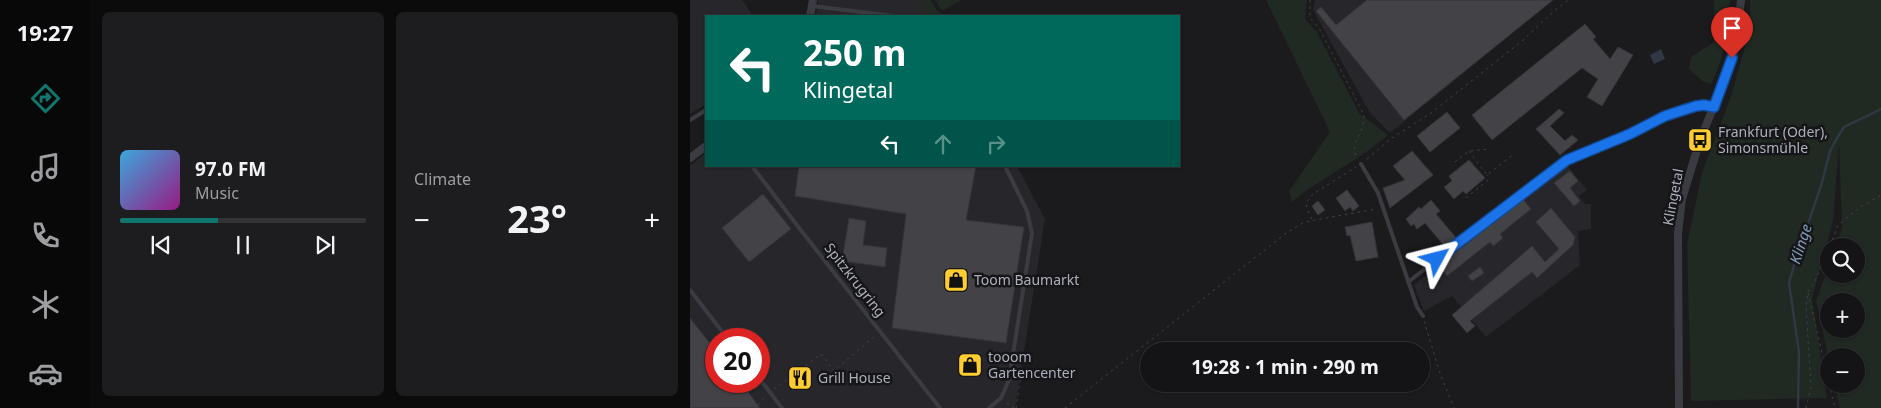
<!DOCTYPE html>
<meta charset="utf-8">
<style>
body{margin:0;font-family:"Noto Sans",sans-serif;background:#1d1d1f;color:#f1f3f6;height:100vh;display:flex;flex-direction:column;font-size:19px;white-space:nowrap}
*{box-sizing:border-box;margin:0}
p{font-size:16px;color:#9d9ea1}
.icon{flex:none;width:28px;height:28px;fill:none;stroke:currentColor;stroke-width:2;stroke-linecap:round;stroke-linejoin:round}
.map{position:relative;flex:1;overflow:hidden}
.drawer{display:flex;flex-direction:column;gap:12px;padding:12px;background:#0b0b0c;width:600px}
.drawer>*{flex:none}
.banner{position:absolute;left:15px;top:15px;width:475px;height:152px;border-radius:0px;box-shadow:0 1px 4px #0004,0 0 0 1px #333335;background:#00695c;color:#fff;overflow:hidden}
.controls{position:absolute;left:1130px;top:238px;display:grid;gap:10px}
.controls a{display:grid;place-items:center;width:45px;height:45px;border-radius:50%;background:#141416;box-shadow:0 1px 4px #0004,0 0 0 1px #333335;font-size:25px}
.speed{position:absolute;left:15px;top:328px;display:flex;gap:10px;font-size:25px;font-weight:700;text-align:center}
.speed>*{display:grid;place-content:center;width:65px;height:65px;border-radius:50%;background:#141416;box-shadow:0 1px 4px #0004,0 0 0 1px #333335;line-height:1}
.speed .limit{border:8px solid #d22;background:#fff;color:#111}
.pin{position:absolute;display:grid;place-items:center;width:42px;height:42px;color:#fff;margin:-51px -21px;border-radius:50% 50% 50% 0;rotate:-45deg;box-shadow:0 0 5px #0007}
.pin .icon{rotate:45deg}
.me{position:absolute;width:55px;margin:-28px;rotate:52deg;stroke-linejoin:round;filter:drop-shadow(0 0 4px #0008)}
.turn{display:flex;align-items:center;gap:18px;height:105px;padding:0 15px;font-size:22px}
.turn .icon{width:65px;height:65px;stroke-width:2.5}
.turn b{display:block;font-size:35px;line-height:42px}
.lanes{display:flex;align-items:center;height:48px;padding:0 15px;background:#0003;justify-content:center;gap:25px;direction:ltr}
.lanes .off{opacity:.35}
.big{font-size:38px;font-weight:700;line-height:1.1}
.drawer .tile{flex:1;display:flex;flex-direction:column;justify-content:center;gap:8px;min-width:0;padding:0 18px;border-radius:8px;background:#1d1d1f}
.song{display:flex;align-items:center;gap:15px}
.cover{width:60px;height:60px;border-radius:8px;background:linear-gradient(135deg,hsl(200 70% 55%),hsl(310 70% 35%))}
.played{height:5px;border-radius:2px;background:linear-gradient(90deg,#0f766e 40%,#333335 40%)}
.keys{display:flex;justify-content:space-around;direction:ltr}
.heat{display:flex;justify-content:space-between;align-items:center;font-size:28px;direction:ltr}
.drawer .tiles{flex:1;display:grid;gap:12px;grid-template-columns:repeat(2,1fr)}
.trip{position:absolute;left:450px;top:342px;width:290px;height:50px;border-radius:25px;background:#141416;box-shadow:0 1px 4px #0004,0 0 0 1px #333335;font-weight:700;line-height:50px;text-align:center}
main{display:flex;flex:1;min-height:0}
.menu{display:flex;flex-direction:column;width:90px;justify-content:space-around;align-items:center;background:#080809;color:#9d9ea1}
.menu .icon{width:35px;height:35px}
.menu .current{color:#0f766e}
.menu b{font-size:22px;color:#f1f3f6}
.map>svg:first-child{display:block}
.built{fill:#27262a;fill-rule:evenodd}
.green{fill:#202922;fill-rule:evenodd}
.water{fill:#2f3843}
.lines{fill:none;stroke-linecap:round;stroke-linejoin:round}
.stream{stroke:#2f3843;stroke-width:2.5}
.building{fill:#424247;stroke:#353439}
.path{stroke:#414349;stroke-width:1;stroke-dasharray:2.5 4;stroke-linecap:butt}
.lane{stroke:#3b3c42;stroke-width:4}
.street{stroke:#3b3c42;stroke-width:8}
.route-casing{stroke:#114b97;stroke-width:12}
.route{stroke:#1a73e8;stroke-width:9}
.labels{text-anchor:middle;stroke-width:5;stroke-linejoin:round;paint-order:stroke}
.poi-label{font-size:14px;fill:#acb0bd;stroke:#161518;text-anchor:start}
.street-label{font-size:14px;fill:#acb0bd;stroke:#161518}
.water-label{font-size:15px;font-style:italic;fill:#829aba;stroke:#161518}
</style>
<main>
<nav class="menu">
<b>19:27</b>
<svg class="icon current" aria-label="directions" viewBox="0 0 24 24"><path d="M12 3l9 9-9 9-9-9zM9 14v-3h6M13 9l2 2-2 2"/></svg>
<svg class="icon" aria-label="music" viewBox="0 0 24 24"><path d="M9 18V5l10-2v13"/><circle cx="6" cy="18" r="3"/><circle cx="16" cy="16" r="3"/></svg>
<svg class="icon" aria-label="phone" viewBox="0 0 24 24"><path d="M5 4h4l2 5-3 2q2 4 5 5l2-3 5 2v4C11 20 4 13 5 4z"/></svg>
<svg class="icon" aria-label="climate" viewBox="0 0 24 24"><path d="M12 3v18M4 7l16 10M4 17L20 7"/></svg>
<svg class="icon" aria-label="car" viewBox="0 0 24 24"><path d="M5 17H2v-5l4-1 3-4h7l3 4 3 1v5h-3M9 17h6M6 11h13"/><circle cx="7" cy="17" r="2"/><circle cx="17" cy="17" r="2"/></svg>
</nav>
<section class="drawer">
<div class="tiles">
<div class="tile">
<div class="song"><i class="cover"></i><div><b>97.0 FM</b><p>Music</p></div></div>
<div class="played"></div>
<div class="keys"><svg class="icon" aria-label="previous" viewBox="0 0 24 24"><path d="M18 5L8 12l10 7zM5 5v14"/></svg><svg class="icon" aria-label="pause" viewBox="0 0 24 24"><path d="M8 5v14M16 5v14"/></svg><svg class="icon" aria-label="next" viewBox="0 0 24 24"><path d="M6 5l10 7-10 7zM19 5v14"/></svg></div>
</div>
<div class="tile"><p>Climate</p>
<div class="heat"><a>−</a><b class="big">23°</b><a>+</a></div>
</div>
</div>
</section>
<div class="map">
<svg width="1191" height="408" viewBox="0 0 1191 408">
<rect width="100%" height="100%" fill="#1b1a1d"/>
<g class="built">
<polygon points="0,0 52,0 63,16 16,16 16,104 0,114"/>
<polygon points="128,0 234,0 250,12 252,16 126,16"/>
<polygon points="625,0 863,0 700,133 680,113 623,10"/>
<path d="M16 153V166H327L355 219 325 408H0V166ZM26 339H69V381H26Z"/>
<polygon points="876,164 897,190 889,196 895,204 901,204 901,229 888,231 890,265 796,337 762,296 734,311 724,285"/>
</g>
<g class="green">
<polygon points="229,0 241,0 249,15 237,13"/>
<polygon points="245,0 272,0 252,11"/>
<polygon points="576,0 617,0 615,19 627,32 669,113 698,135 675,153 614,192 602,202 599,191 640,132"/>
<path d="M1024 0H1040C1038 29 1035 58 1021 84L1012 81 999 69 1001 57 1024 42Z"/>
<path d="M1060 0H1191V408H1150L1144 384H1166V356H1139V359L1126 301 1139 265V274H1166V246H1146L1152 228 1149 145 1143 221 1122 298 1137 398 1001 401 997 244 1012 173 1041 96 1060 29ZM1166 301V329H1139V301Z"/>
</g>
<polygon class="water" points="971,49 975,59 964,64 960,55"/>
<g class="lines">
<polyline class="stream" points="1108,408 1109,352 1099,283 1105,262 1131,186 1140,151 1147,138 1154,127 1191,109"/>
</g>
<g class="building">
<polygon points="677,0 863,0 714,120 626,11 631,7 646,25"/>
<polygon points="895,24 906,37 903,39 920,59 928,47 943,55 912,106 897,97 908,79 892,68 802,140 782,115"/>
<polygon points="869,109 874,113 860,126 875,141 882,135 888,140 870,155 846,129"/>
<polygon points="757,112 770,128 740,152 727,136"/>
<polygon points="722,151 743,175 700,208 693,188 715,180 703,166"/>
<polygon points="779,160 795,178 776,194 773,191 764,199 754,187 762,181 759,176"/>
<polygon points="109,166 286,166 276,220 334,227 316,343 202,328 216,214 105,196"/>
<polygon points="880,171 888,181 880,188 890,201 884,206 864,183"/>
<polygon points="657,190 669,206 663,211 660,207 655,211 646,198"/>
<polygon points="73,194 101,229 59,262 32,228"/>
<polygon points="833,199 841,209 810,234 813,238 803,246 800,242 757,276 749,266 762,256 761,254 772,245 773,247"/>
<polygon points="741,200 750,211 746,214 767,239 756,248 735,223 727,229 724,224 721,226 716,219 729,207 731,209"/>
<polygon points="628,201 635,210 628,215 622,206"/>
<polygon points="861,208 885,237 883,245 847,278 842,272 780,321 785,326 777,333 762,315 842,246 855,262 869,249 846,222"/>
<polygon points="159,218 176,221 173,245 197,248 195,267 152,261"/>
<polygon points="682,222 688,257 666,261 660,235 657,236 655,227"/>
<polygon points="790,267 794,273 782,281 778,276"/>
<polygon points="0,318 26,351 26,381 50,381 70,408 0,408"/>
</g>
<g class="lines">
<g class="path">
<path d="M620 0V18L629 28 674 115C674 119 673 124 672 128 668 140 660 147 668 159"/>
<polyline points="779,151 797,175 825,153"/>
<polyline points="677,159 699,140 741,113 832,41 863,12 878,0"/>
<polyline points="765,162 779,151 799,149"/>
<polyline points="776,198 798,180 797,175"/>
<polyline points="622,219 617,209 616,203 623,194 666,167"/>
<polyline points="1140,246 1148,225 1169,208 1191,195"/>
<polyline points="1118,293 1139,382"/>
<polyline points="734,321 751,376 764,408"/>
<polyline points="21,344 26,334"/>
<polyline points="1139,384 1145,408"/>
<polyline points="84,389 131,354 144,371 186,335"/>
<polyline points="317,403 324,408"/>
<polyline points="68,405 76,396"/>
<polyline points="326,408 331,376 327,375"/>
<polyline points="375,408 595,234 614,222 686,209"/>
<polyline points="1116,408 1121,387 1116,306 1118,292 1124,283 1139,248"/>
</g>
<g class="lane">
<polyline points="122,6 204,16"/>
<polyline points="0,120 16,110"/>
<polyline points="671,164 688,193 727,307 733,316"/>
<polyline points="62,166 113,233 250,408"/>
<polyline points="718,282 877,160 940,134 975,116 1006,106 1014,105 1023,107"/>
<polyline points="0,290 38,339"/>
<polyline points="69,378 92,408"/>
<polyline points="299,408 311,398 319,380 342,233 337,211 315,166"/>
</g>
<g class="street">
<polyline points="120,16 123,0"/>
<polyline points="0,158 16,146"/>
<polyline points="989,408 988,233 992,199 1010,140 1038,72 1046,45 1051,0"/>
</g>
</g>
<g class="lines">
<defs>
<polyline id="route" points="747,259 877,160 940,134 975,116 1006,106 1014,105 1024,107 1042,58"/>
</defs>
<use href="#route" class="route-casing"/>
<use href="#route" class="route"/>
</g>
<defs>
<symbol id="bus-square" viewBox="-11 -11 22 22"><rect x="-9" y="-9" width="18" height="18" rx="4" fill="#ffcd30" stroke="#161518"/><path d="M-5-6H5V4H4V6H2V4H-2V6H-4V4H-5ZM-3.5-4V0h7V-4ZM-3.5 1.2v1.5H-2V1.2ZM2 1.2v1.5H3.5V1.2Z" fill="#111"/></symbol>
<symbol id="shop-square" viewBox="-11 -11 22 22"><rect x="-9" y="-9" width="18" height="18" rx="4" fill="#ffcd30" stroke="#161518"/><path d="M-5-2.5h2.3a2.7 3.5 0 0 1 5.4 0H5L5.5 6h-11ZM-1.5-2.5h3a1.5 2.3 0 0 0-3 0Z" fill="#111"/></symbol>
<symbol id="restaurant-square" viewBox="-11 -11 22 22"><rect x="-9" y="-9" width="18" height="18" rx="4" fill="#ffcd30" stroke="#161518"/><path d="M-5-6h1v4h1v-4h1v4h1v-4h1v5L-1.5 .5V6h-2V.5L-5-1ZM5-6V6H3V1.5H1.5Q1.5-4 5-6Z" fill="#111"/></symbol>
</defs>
<g fill-rule="evenodd">
<use href="#bus-square" x="996" y="126" width="28" height="28"/>
<use href="#shop-square" x="252" y="266" width="28" height="28"/>
<use href="#shop-square" x="266" y="351" width="28" height="28"/>
<use href="#restaurant-square" x="96" y="364" width="28" height="28"/>
</g>
<g class="labels">
<g class="poi-label">
<text x="1028" y="137">Frankfurt (Oder),<tspan x="1028" dy="16">Simonsmühle</tspan></text>
<text x="284" y="285">Toom Baumarkt</text>
<text x="298" y="362">tooom<tspan x="298" dy="16">Gartencenter</tspan></text>
<text x="128" y="383">Grill House</text>
</g>
<g class="street-label">
<text transform="translate(983 197) rotate(-79)" y="5">Klingetal</text>
<text transform="translate(165 280) rotate(52)" y="5">Spitzkrugring</text>
</g>
<g class="water-label">
<text transform="translate(1111 244) rotate(-72)" y="5">Klinge</text>
</g>
</g>
</svg>
<div class="controls">
<a><svg class="icon" aria-label="search" viewBox="0 0 24 24"><circle cx="10" cy="10" r="6"/><path d="M15 15l6 6"/></svg></a>
<a>+</a>
<a>−</a>
</div>
<div class="speed"><div class="limit">20</div></div>
<div class="pin" style="left:1042px;top:58px;background:#d93025"><svg class="icon" aria-label="arrive" viewBox="0 0 24 24"><path d="M6 21V4h12l-3 4 3 4H6"/></svg></div>
<svg class="me" style="left:747px;top:259px" viewBox="-20 -20 40 40"><path d="M0-17L14 15 0 8-14 15z" fill="#1a73e8" stroke="#fff" stroke-width="4"/></svg>
<div class="trip">19:28 · 1 min · 290 m</div>
<div class="banner">
<div class="turn"><svg class="icon" aria-label="left" viewBox="0 0 24 24"><path d="M17 20v-9H6M10 6l-5 5 5 5"/></svg><div><b>250 m</b>Klingetal</div></div>
<div class="lanes"><svg class="icon" aria-label="left" viewBox="0 0 24 24"><path d="M17 20v-9H6M10 6l-5 5 5 5"/></svg><svg class="icon off" aria-label="ahead" viewBox="0 0 24 24"><path d="M12 20V5M6 11l6-6 6 6"/></svg><svg class="icon off" aria-label="right" viewBox="0 0 24 24"><path d="M7 20v-9h11M14 6l5 5-5 5"/></svg></div>
</div>
</div>
</main>
